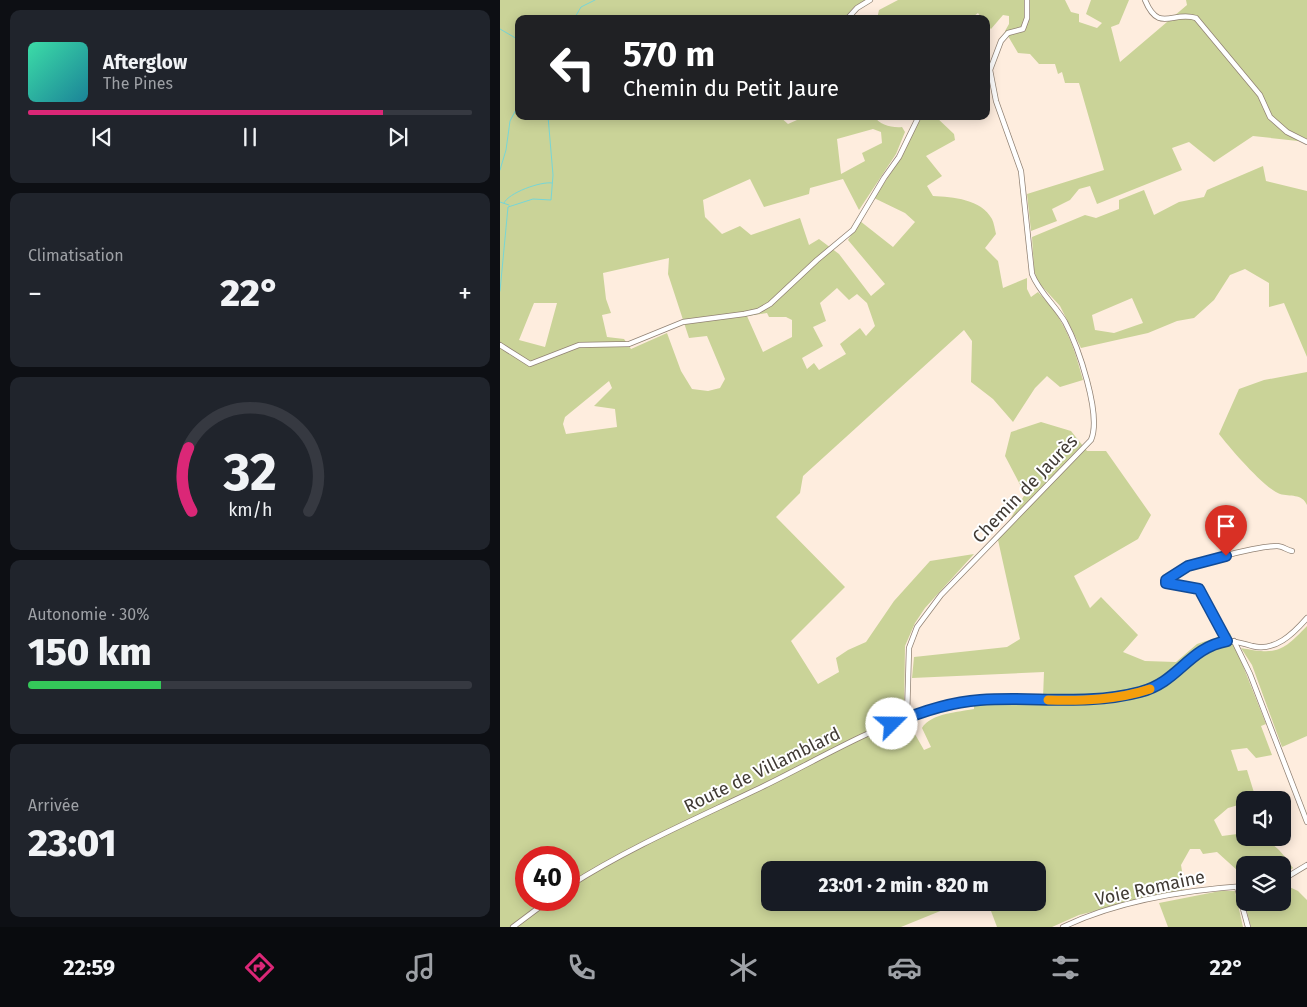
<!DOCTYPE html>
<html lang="fr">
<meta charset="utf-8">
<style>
body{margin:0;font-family:"Fira Sans",sans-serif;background:#20242c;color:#f1f3f6;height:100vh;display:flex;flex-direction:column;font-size:19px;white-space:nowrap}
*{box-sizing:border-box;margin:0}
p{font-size:16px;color:#9ea1a6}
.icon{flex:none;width:28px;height:28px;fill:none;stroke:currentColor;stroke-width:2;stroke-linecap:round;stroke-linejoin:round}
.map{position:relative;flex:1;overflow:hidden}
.details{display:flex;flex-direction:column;gap:10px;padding:10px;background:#0d0f14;width:500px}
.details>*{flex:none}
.banner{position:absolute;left:15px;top:15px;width:475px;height:105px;border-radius:10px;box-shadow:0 2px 12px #0003;background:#202124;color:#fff;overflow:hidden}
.fabs{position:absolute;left:736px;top:791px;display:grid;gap:10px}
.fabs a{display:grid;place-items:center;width:55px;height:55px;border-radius:10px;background:#171b24;box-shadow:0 2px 12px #0003;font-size:25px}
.speed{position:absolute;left:15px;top:846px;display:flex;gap:10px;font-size:25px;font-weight:700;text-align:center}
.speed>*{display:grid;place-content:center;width:65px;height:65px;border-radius:50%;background:#171b24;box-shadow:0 2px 12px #0003;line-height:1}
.speed .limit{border:8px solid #d22;background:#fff;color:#111}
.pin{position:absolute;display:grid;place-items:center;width:42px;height:42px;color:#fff;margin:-51px -21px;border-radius:50% 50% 50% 0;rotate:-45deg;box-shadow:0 0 5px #0007}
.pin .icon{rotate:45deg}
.me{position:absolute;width:55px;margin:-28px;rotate:68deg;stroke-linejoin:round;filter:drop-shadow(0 0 4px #0008)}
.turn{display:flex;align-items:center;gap:18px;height:105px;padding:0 25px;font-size:22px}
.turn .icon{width:65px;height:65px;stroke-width:2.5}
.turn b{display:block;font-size:35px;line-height:42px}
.big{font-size:38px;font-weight:800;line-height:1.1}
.details .card{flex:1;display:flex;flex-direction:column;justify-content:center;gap:8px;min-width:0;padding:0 18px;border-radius:10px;background:#20242c}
.details .dial{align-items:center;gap:0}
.dial svg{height:130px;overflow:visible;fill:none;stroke:#363941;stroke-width:7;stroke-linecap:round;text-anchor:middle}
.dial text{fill:#f1f3f6;stroke:none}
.song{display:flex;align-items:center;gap:15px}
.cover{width:60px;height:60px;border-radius:8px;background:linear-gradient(135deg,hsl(160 70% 55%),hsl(190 70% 35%))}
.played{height:5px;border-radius:2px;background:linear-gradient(90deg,#db2777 80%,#363941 80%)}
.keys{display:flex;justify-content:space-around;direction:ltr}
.heat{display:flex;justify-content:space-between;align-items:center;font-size:28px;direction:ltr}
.charge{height:8px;border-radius:4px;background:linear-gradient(90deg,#34c759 30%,#363941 0)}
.trip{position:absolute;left:261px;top:861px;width:285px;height:50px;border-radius:10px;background:#171b24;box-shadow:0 2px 12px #0003;font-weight:800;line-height:50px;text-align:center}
.tab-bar{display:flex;height:80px;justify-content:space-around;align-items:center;background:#090b0e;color:#9ea1a6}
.tab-bar .icon{width:35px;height:35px}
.tab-bar .on{color:#db2777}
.tab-bar b{font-size:22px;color:#f1f3f6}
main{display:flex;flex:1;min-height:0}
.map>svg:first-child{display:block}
.green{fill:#cad398;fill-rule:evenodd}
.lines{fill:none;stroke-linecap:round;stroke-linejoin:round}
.stream{stroke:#77d6d6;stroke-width:1}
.minor-casing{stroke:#918274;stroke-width:6}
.minor{stroke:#fff;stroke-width:4.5}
.route-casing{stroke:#114b97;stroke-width:12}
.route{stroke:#1a73e8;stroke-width:9}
.slow{stroke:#f59e0b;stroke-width:9}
.labels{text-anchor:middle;stroke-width:4;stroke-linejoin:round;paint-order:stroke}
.street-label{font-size:18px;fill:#403a34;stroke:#fff}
</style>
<main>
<section class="details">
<div class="card">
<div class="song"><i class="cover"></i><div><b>Afterglow</b><p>The Pines</p></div></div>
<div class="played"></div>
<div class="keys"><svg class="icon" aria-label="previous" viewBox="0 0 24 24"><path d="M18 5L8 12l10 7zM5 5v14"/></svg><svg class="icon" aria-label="pause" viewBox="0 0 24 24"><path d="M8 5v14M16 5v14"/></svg><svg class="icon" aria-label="next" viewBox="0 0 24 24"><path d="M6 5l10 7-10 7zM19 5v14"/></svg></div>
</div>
<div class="card"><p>Climatisation</p>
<div class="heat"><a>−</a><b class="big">22°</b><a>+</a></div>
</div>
<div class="card dial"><svg viewBox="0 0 100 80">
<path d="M14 69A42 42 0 1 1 86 69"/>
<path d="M14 69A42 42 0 0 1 12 30" stroke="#db2777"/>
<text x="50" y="56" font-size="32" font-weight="700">32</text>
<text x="50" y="72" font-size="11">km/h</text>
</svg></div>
<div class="card"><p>Autonomie · 30%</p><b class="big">150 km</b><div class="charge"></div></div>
<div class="card"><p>Arrivée</p><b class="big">23:01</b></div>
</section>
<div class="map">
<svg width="807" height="927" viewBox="0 0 807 927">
<rect width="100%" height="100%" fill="#feedde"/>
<g class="green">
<path d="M0 0H366L354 7 345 19H19V116H279L288 124 306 116H374C379 125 392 128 402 127L405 132 396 154 359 210 343 179 310 188 309 194 264 207 250 179 203 200 205 217 222 234 240 226 251 235 300 218 309 245 319 239 339 254 371 296 385 284 348 240 360 221 393 247 415 222 405 213 374 198 401 158 421 116H435L454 134 455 140 426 156 442 176 427 186 433 196C453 197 481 199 492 219 494 223 495 230 496 234L485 248 498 261 503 288 527 278V289L531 297 538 292C565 320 573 343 583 380L560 387 547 376 535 388 513 422 493 399 471 382 472 341 464 330 303 476 300 493 276 517 345 587 291 641 318 684 339 672 336 658 348 650 366 642 394 601 430 561 474 554 425 608 415 623 405 646 404 715 424 750 431 747 422 728C431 713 459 712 474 709V696L543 698 544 672 412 678 414 657 507 647 520 639 498 540 525 494 505 456 511 432 541 422 571 431 587 451H606L651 515 638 539 574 576 590 608 601 597 638 635 623 652 645 661 676 662 697 644 730 633 766 724 761 726 772 755 756 758 747 748 731 750 738 771 747 770 756 799 745 800V803L728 808 714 820 722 836 745 833V838C772 838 778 847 793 868L783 875 782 865H771L768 862 745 865V869L738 871 717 852 703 854 700 849H690L681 865 685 889 579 915 552 927H497L488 903 538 902V870H270V902L460 903 401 927H0ZM373 129 381 132 382 143 362 153 365 161 341 174 337 139ZM169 258 168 274 189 338 207 336 225 379 220 388 208 391 192 389 181 371 167 333 131 349 124 339 107 337 102 315 111 313 106 299 103 273ZM337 288 349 300 357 294 367 303 375 326 366 336 360 328 340 344 346 354 319 370 314 363 307 369 302 358 323 346 313 327 326 321 320 303ZM34 303H57L45 347 19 340ZM267 313 269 317H286L292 320V337L263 352 247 316ZM109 381 112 388 94 406 115 409 117 427 66 434 63 424 65 417ZM26 858H69V900H26Z"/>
<polygon points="398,0 565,0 571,12 579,14 579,22 597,28 602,23 586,14 591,0 629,0 619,24 611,27 620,62 687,5 686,0 807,0 807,142 753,136 714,162 689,142 672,148 682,170 597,204 590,186 579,189 570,200 552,209 557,221 531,231 527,194 604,170 579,83 565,83 562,72 558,74 555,64 539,64 530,54 518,53 505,31 509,24 509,16 503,15 491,29 486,24 486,19 482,19 478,13 470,19 377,19 379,10"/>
<path d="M763 166 766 181 807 191V357L784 303 769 307V283L745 269 730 275 714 300 694 318 677 321 648 333 581 348 560 306 538 282 534 270 532 237 585 215 596 218 619 209V200L644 190 654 215 679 202 704 197 707 190ZM632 298 643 323 614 333 595 330 592 315Z"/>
<path d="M807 372V505C802 493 790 497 780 494 765 489 729 447 719 434L739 389 764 380Z"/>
<path d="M807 626V736L782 747 752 665 741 648C777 655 782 652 807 626Z"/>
<polygon points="783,884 798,891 807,900 807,927 751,927 741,889 745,889 745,902 782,902"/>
<polygon points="720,891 735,891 743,927 668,927 659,903"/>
</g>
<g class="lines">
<g class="stream">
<polyline points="74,19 81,7 95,0"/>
<polyline points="0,29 19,40"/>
<polyline points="0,170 6,150 10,121 19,104"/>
<polyline points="0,202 9,205"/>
<path d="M4 203C8 193 41 181 52 183"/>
<polyline points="0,291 8,207 33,199 51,200 53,175 48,116"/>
</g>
<defs>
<g id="minor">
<path d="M645 0C659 34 673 10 696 18L760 95 770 117 787 132 807 142"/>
<polyline points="347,19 357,8 370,0"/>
<polyline points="0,345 30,364 79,345 129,344 183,322 244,314 258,311 270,304 317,260 353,230 384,178 399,157 419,116"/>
<path d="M665 583C677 565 756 546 777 546 782 546 787 550 792 551"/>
<polyline points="665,583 699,589 727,641"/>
<polyline points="734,641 750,674 807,822"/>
<path d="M407 717 409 648 417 627 441 595 591 440C602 415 578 346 565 322 555 305 539 292 532 274L521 171 496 101 490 70 501 41 508 33 523 29 527 18V0"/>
<polyline points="782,880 807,865"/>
<path d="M69 886C130 847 198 818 264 786 315 761 364 732 418 713 485 690 555 708 623 696 642 693 661 687 675 675 688 663 696 650 713 644 727 639 739 642 752 646 775 652 793 634 807 618"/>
<polyline points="737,887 748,927"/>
<polyline points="13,927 49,900"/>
<path d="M563 927C617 901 686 890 745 886"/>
</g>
</defs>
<use href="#minor" class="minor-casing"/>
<use href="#minor" class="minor"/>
</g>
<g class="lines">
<defs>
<path id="route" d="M392 724C420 712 450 702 480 700 534 696 587 706 640 692 679 682 688 648 727 641L699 589 666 583V580L688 566 726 556"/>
</defs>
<use href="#route" class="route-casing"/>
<use href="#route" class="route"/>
<path class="slow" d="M548 700C582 701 617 700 650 689"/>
</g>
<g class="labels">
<g class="street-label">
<text transform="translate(525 489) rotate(-46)" y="6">Chemin de Jaurès</text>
<text transform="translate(262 770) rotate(-26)" y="6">Route de Villamblard</text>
<text transform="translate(650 888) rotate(-12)" y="6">Voie Romaine</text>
</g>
</g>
</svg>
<div class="fabs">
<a><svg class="icon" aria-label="sound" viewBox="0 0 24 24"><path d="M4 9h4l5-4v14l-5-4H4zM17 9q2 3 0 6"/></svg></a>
<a><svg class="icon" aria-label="layers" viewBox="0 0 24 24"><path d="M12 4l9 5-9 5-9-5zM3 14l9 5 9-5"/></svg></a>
</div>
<div class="speed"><div class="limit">40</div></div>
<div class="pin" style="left:726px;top:556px;background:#d93025"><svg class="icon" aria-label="arrive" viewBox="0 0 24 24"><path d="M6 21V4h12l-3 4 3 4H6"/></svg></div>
<svg class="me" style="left:392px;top:724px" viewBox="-20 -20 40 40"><circle r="19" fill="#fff"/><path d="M0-13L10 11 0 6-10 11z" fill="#1a73e8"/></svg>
<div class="trip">23:01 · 2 min · 820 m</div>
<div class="banner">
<div class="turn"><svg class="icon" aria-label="left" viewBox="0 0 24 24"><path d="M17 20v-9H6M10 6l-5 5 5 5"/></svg><div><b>570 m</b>Chemin du Petit Jaure</div></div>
</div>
</div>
</main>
<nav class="tab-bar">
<b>22:59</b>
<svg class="icon on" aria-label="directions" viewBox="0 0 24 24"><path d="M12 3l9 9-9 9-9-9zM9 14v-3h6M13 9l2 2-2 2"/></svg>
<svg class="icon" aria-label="music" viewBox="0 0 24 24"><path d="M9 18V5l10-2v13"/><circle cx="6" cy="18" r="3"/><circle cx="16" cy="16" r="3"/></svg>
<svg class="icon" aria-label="phone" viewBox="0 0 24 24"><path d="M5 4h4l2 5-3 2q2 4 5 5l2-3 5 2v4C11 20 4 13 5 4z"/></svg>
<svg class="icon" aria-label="climate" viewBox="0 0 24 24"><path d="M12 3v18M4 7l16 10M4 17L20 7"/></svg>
<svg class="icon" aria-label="car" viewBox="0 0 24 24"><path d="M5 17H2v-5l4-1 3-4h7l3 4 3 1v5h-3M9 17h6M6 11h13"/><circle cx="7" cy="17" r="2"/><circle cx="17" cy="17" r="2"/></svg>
<svg class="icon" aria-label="filters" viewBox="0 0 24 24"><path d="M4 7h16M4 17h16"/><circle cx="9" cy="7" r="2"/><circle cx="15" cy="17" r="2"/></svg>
<b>22°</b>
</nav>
